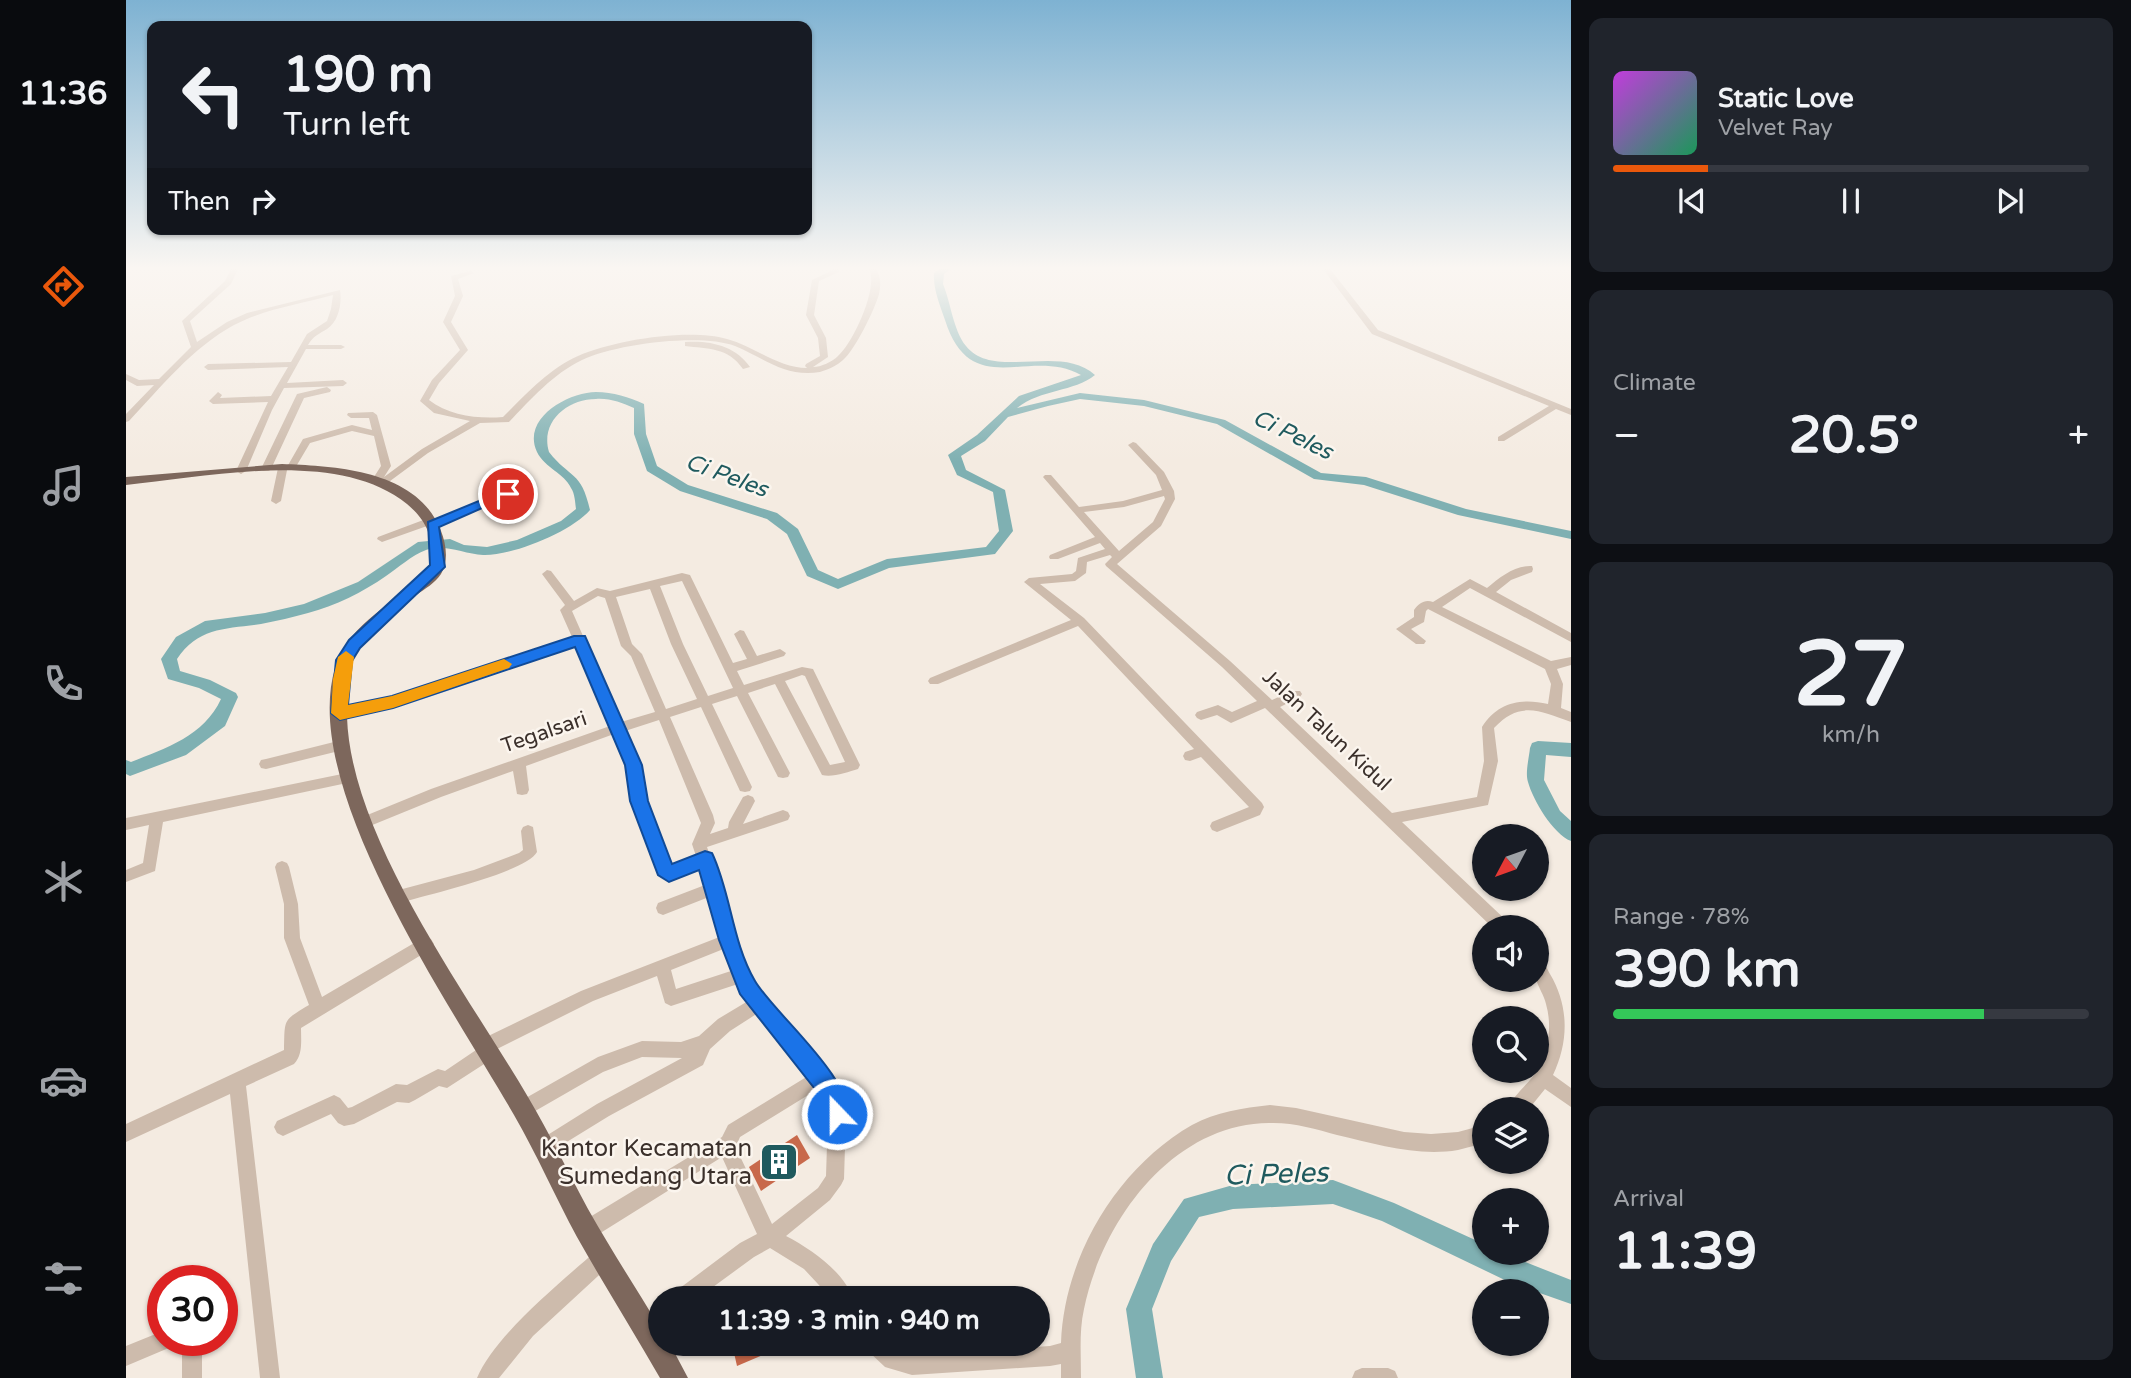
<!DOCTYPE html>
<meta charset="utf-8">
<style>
body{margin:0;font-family:"Varela Round",sans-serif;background:#20242c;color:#f1f3f6;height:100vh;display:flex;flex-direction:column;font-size:26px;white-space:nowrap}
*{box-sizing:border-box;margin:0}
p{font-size:23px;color:#9ea1a6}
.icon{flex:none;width:38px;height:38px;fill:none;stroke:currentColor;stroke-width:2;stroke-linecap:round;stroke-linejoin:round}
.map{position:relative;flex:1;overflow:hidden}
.panel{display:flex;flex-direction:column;gap:18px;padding:18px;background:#0d0f14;width:560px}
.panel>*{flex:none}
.top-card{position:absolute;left:21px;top:21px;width:665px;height:214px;border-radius:14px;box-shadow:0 2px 5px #0004;background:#171b24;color:#f1f3f6;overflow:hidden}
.needle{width:46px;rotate:229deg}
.tools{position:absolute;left:1346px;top:824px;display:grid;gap:14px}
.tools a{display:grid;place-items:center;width:77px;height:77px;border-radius:50%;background:#171b24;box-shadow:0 2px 5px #0004;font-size:35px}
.speed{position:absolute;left:21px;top:1265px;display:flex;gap:14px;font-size:35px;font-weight:700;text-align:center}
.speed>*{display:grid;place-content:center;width:91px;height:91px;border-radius:50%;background:#171b24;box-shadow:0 2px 5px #0004;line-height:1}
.speed .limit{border:10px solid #d22;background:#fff;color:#111}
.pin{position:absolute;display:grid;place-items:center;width:60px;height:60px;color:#fff;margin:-30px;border:4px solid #fff;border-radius:50%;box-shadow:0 2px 7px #0007}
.me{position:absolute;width:77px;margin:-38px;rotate:338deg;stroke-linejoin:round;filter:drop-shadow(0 0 5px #0008)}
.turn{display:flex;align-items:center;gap:24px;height:147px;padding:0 21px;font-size:32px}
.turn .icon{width:91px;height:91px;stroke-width:2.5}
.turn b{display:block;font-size:49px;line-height:60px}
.then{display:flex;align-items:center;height:66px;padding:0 21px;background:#0003;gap:14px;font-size:26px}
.big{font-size:52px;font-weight:800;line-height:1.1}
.panel .tile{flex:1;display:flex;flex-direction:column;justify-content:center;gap:10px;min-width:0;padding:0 24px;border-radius:14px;background:#20242c}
.panel .dial{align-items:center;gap:0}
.dial b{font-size:91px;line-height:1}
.song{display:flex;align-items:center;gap:21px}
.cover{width:84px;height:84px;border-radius:10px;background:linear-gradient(135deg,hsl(290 70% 55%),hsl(150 70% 35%))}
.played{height:7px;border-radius:4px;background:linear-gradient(90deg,#ea580c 20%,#363941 20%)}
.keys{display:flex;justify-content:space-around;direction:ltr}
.heat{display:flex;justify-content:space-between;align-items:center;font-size:38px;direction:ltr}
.charge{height:10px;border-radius:5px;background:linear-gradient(90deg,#34c759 78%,#363941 0)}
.trip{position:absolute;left:522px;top:1286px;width:402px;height:70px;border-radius:35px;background:#171b24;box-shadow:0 2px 5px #0004;font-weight:800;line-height:70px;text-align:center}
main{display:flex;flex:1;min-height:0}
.dock{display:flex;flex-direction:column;width:126px;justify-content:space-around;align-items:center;background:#090b0e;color:#9ea1a6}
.dock .icon{width:49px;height:49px}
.dock .selected{color:#ea580c}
.dock b{font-size:32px;color:#f1f3f6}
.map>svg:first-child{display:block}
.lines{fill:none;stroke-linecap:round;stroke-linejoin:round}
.river{fill:#7fb0b2;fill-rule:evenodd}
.building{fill:#c8694b}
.minor{fill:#cdbbac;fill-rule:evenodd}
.major{fill:#7d675c;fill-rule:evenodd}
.route{fill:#1a73e8;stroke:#114b97;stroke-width:2}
.slow{fill:#f59e0b}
.labels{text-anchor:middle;stroke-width:5;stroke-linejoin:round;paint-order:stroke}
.street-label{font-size:21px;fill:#3b302b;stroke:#fbf5ee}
.water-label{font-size:23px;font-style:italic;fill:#1f5a5e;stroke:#fbf5ee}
.near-poi-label{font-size:24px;fill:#3b302b;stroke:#fbf5ee;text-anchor:end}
.near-water-label{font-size:28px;font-style:italic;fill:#1f5a5e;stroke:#fbf5ee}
</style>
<main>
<nav class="dock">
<b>11:36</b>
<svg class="icon selected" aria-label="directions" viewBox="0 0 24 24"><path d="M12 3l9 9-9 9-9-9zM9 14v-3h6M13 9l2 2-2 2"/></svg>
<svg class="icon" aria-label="music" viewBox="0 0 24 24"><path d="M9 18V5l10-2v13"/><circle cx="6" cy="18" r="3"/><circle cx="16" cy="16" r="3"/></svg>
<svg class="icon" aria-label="phone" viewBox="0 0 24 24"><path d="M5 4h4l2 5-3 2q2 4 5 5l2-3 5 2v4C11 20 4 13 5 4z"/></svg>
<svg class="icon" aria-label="climate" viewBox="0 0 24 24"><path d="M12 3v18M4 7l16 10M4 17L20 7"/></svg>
<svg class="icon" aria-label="car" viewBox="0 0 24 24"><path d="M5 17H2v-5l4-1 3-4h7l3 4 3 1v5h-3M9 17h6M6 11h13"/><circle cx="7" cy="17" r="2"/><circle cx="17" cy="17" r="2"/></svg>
<svg class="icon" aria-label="filters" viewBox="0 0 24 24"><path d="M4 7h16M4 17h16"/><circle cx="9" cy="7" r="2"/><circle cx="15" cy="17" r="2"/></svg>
</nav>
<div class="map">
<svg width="1445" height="1378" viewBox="0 0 1445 1378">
<rect width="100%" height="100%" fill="#f4ebe1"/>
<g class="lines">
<g class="river">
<path d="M813 269H824L818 274 817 284C825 303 827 330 840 346 868 381 934 343 969 375 948 392 915 389 891 408L954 393 1018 400 1099 420 1195 473 1240 477 1340 509 1445 531V539L1332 515 1238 485 1188 479 1091 424 1018 406 954 399 922 406 882 417 859 441 835 456 840 470 879 490 887 531 869 554 763 568 712 589 681 576 661 534 641 519 554 491 521 471 508 434V408C496 403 484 398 470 399 441 399 414 422 423 452 444 479 455 470 464 510 445 532 386 556 357 555 339 554 316 543 300 550 286 555 272 568 260 576 237 592 209 606 182 613 167 617 151 621 135 624 100 629 72 627 51 659L54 671 84 680 110 693 112 697 99 726 60 755 4 776 0 774V760L5 762C40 748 78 736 95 699L73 688 42 679 35 659 50 637 79 621 139 613 178 604 232 582 292 542 324 539 338 545 361 547 391 540 435 521 450 509C449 502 449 494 445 488 438 473 419 468 411 452 395 418 443 392 470 392 487 392 503 397 518 404L520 434 531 466 562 485 651 513 672 529 692 570 712 579 761 559 860 547 873 531 867 492 831 475 822 455 851 435 893 396 955 375C904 346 845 402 819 320 814 305 807 289 808 273Z"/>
<path d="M1412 741 1445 743V757L1420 755 1418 780 1434 811 1445 821V841C1427 834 1407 800 1402 782 1399 773 1403 758 1404 748L1406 743Z"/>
<polygon points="1207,1180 1268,1203 1358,1244 1358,1253 1376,1253 1445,1280 1445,1304 1385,1283 1256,1221 1207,1204 1107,1209 1073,1217 1045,1261 1026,1309 1037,1378 1010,1378 1000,1309 1027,1244 1058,1199 1107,1185"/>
</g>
</g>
<g class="building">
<polygon points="671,1135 684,1158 635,1191 623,1167"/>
<polygon points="606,1344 663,1344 611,1366"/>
</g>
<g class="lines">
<g class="minor">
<path d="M105 269H112L105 284 64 321 71 342 101 322 121 313 214 290C216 303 213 321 201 329 193 334 187 336 182 345H215L219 347 215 349H180L161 383 217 380 221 383 217 386 158 388 146 410 120 471 115 474 110 471 142 402 87 404 83 401 92 392 96 395 94 398 145 396 162 367 82 370 78 367 82 364 165 362 181 334 201 321 205 309 207 295C175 304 138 309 108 325 66 348 35 387 3 421L0 422V414L28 385 11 386 0 380V374L13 380 33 379 65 347 56 321 99 281Z"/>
<path d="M706 269H712L713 272 693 281 688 315 700 338 702 357 687 367C695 367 706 362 712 356 727 343 753 287 743 269H750C755 277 755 285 753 294 749 309 729 350 717 360 712 365 701 370 694 372 660 378 638 358 609 346 575 333 489 344 456 360 427 374 405 399 383 422L354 423 302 453 260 484H254L246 480 255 466 248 436 226 431 184 443 168 470H161L155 501 150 504 145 501 152 468 157 465 161 467 177 439 226 425 246 430 243 418H225L221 415 222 413 247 412 251 415 265 466 258 477 296 449 344 421 308 413 294 401 306 380 334 350 317 322 329 296 325 276 344 271 348 273 332 279 337 296 325 322 342 350 313 383 303 400C323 416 353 419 377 417 398 396 424 368 452 356 488 340 563 328 601 339 628 346 652 368 681 368L679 366 680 364 694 356 692 338 680 315 686 280 705 271Z"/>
<polygon points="1197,269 1204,269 1252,330 1445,409 1445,415 1430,409 1378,441 1372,441 1372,437 1423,406 1246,334"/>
<path d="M559 342C584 340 610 346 624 367L617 369C602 347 582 349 559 346Z"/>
<polygon points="201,387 205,390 204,392 178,398 145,469 143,471 137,471 135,469 171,394"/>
<path d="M1007 442 1010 443 1038 472 1048 491 1049 499 1035 526 991 564 1104 661 1146 700 1166 691H1174L1176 694 1174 697 1154 707 1266 813 1351 797 1358 761 1356 727C1372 702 1395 698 1422 704L1425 684 1419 669 1302 609 1300 611 1298 622 1285 629 1300 641 1298 644H1290L1270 629 1288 617V610C1293 603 1299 599 1307 602L1344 579 1361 588C1374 577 1389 565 1406 566L1407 569 1406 572 1385 580 1370 592 1445 633V642L1344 588 1316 607 1425 661 1445 657V665L1431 669 1437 684 1435 708 1445 712V722C1414 711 1394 700 1368 728L1372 761 1362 805 1276 822 1383 923 1385 928H1367L1139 708 1105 723 1091 715 1075 720 1071 718 1069 715 1071 712 1092 705 1106 712 1131 701 1096 667 980 566 979 564 986 557 984 555 961 562 960 573 949 581 914 584 958 618 1136 803 1138 807 1134 815 1091 832 1086 830 1084 826 1086 822 1123 807 1075 757 1064 761 1059 760 1057 756 1059 752 1068 749 952 626 812 684H804L802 681 804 678 945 620 898 582 903 578 946 574 950 571 952 558 979 549 974 543 932 559H924L923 557 924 555 969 537 917 477 919 475H925L953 507 997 501 1036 490 1030 475 1002 445ZM1038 496 1039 499 1027 522 993 551 958 512 998 507Z"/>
<polygon points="403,483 408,486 406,488 310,527 306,528 301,526 256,542 251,539 252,537 300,519 304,518 309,520"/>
<path d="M421 570 425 571 448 601 471 588 484 591 556 573 564 575 607 663 621 659 608 634 614 630 618 631 631 656 654 649 660 653 658 656 611 671 618 685 676 667 687 669 734 765 732 769C722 772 706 778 696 775L649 684 622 693 664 773 662 777 657 778 652 777 611 696 586 704 626 787 624 791 619 792 614 791 575 707 544 717 587 815 589 823 584 834 602 828 603 822 617 797 622 795 627 797 629 801 617 824 657 810 662 812 664 816 662 820 581 847 627 983 712 1088 720 1114 718 1179 715 1185 704 1200 660 1236C685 1249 717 1271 727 1298H705L678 1269 644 1248 628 1257 572 1298H547L550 1291 614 1243 631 1234 596 1157 468 1237 461 1239 454 1237 452 1230 454 1223 596 1137 602 1125 682 1076 632 1013 604 1031 584 1049 577 1065 483 1116 418 1156 412 1153 409 1147 412 1141 471 1104 556 1058 516 1057 477 1072 397 1118 391 1115 388 1109 391 1103 472 1057 516 1041 555 1042 573 1036 592 1019 622 1001 612 984 545 1006 539 1003 531 976 467 1001 371 1049 369 1057 321 1088 313 1086 289 1100 283 1103 271 1102 228 1124 218 1126 212 1123 205 1114 157 1136 151 1133 148 1127 151 1121 208 1095 214 1098 222 1108 226 1107 270 1084 281 1085 312 1069 319 1071 353 1048 354 1040 455 991 596 936 583 897 537 915 532 913 530 908 532 903 579 885 574 867 543 879 533 873 506 801 501 765 488 734 400 766 403 790 401 794 396 795 391 794 387 771 315 797 239 828 234 826 232 822 234 818 305 789 484 726 449 645 271 705 214 719 210 717 208 714 210 711 266 698 446 637 434 610 439 605 416 574ZM556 581 607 688 582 696 557 644 534 586ZM524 589 545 644 571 699 540 709 516 654 506 644 490 597ZM472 596 479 598 495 646 505 656 529 712 495 722 446 611ZM676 675 679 676 719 762 704 765 659 681ZM533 720 575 823 566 844 570 856 545 866 520 801 515 765 499 731ZM600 948 608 970 550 989 545 970ZM692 1089 698 1098 702 1114 700 1176 692 1188 646 1224 612 1152 611 1144 614 1137Z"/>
<polygon points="216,740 221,741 222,745 221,749 140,769 135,768 133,764 135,760 140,759"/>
<polygon points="221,773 226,774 228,778 226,782 221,783 37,822 29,871 0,882 0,870 17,863 23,825 0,830 0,818"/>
<path d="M402 825 407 827 411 852C399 873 300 895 274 903L269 901 267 896 269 891 348 870 393 853 397 850 395 831 397 827Z"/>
<path d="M156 861 161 863 163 867 172 904 174 938 196 997 295 939 300 937 305 939 308 944 305 949 175 1028C175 1041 177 1055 168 1064L120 1086 154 1378H134L104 1094 0 1142V1124L158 1050C159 1019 156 1021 183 1005L158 938V904L149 867 151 863Z"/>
<path d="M1410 957C1418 960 1420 967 1424 974 1443 1006 1443 1041 1427 1075L1445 1088V1107L1419 1089 1402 1110H1381C1387 1094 1405 1083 1413 1067 1423 1047 1426 1025 1420 1004 1418 995 1412 987 1410 979 1409 972 1410 964 1410 957Z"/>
<path d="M1144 1105 1170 1108 1278 1132 1305 1134 1332 1132 1358 1125V1143C1350 1145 1341 1148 1332 1150 1292 1157 1250 1144 1211 1135 1190 1129 1166 1122 1143 1123 1046 1124 976 1221 958 1309 953 1331 955 1355 955 1378H935V1364L924 1366 786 1375 759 1367 742 1351 739 1344H764L771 1351 786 1355 924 1346 935 1343C938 1257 991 1168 1066 1125 1090 1112 1117 1108 1144 1105Z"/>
<path d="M477 1248 484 1251 487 1258 484 1265 407 1336 373 1378H351C368 1336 435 1282 470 1251Z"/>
<polygon points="37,1331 37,1340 48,1340 45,1347 0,1366 0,1346"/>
<rect x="56" y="1340" width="20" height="38"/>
<polygon points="1236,1368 1262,1368 1269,1371 1272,1378 1226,1378 1229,1371"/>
</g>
<path class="major" d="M156 464C210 466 292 470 315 531 320 544 323 561 315 574 309 583 299 589 290 595 268 612 240 632 228 657 220 675 220 697 221 717 225 839 341 993 402 1097 424 1134 442 1172 462 1209 485 1250 510 1288 534 1328V1344H544L562 1378H534C507 1331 478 1285 451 1237 429 1196 411 1155 388 1115 328 1010 173 789 209 668 223 621 272 603 303 570 308 557 306 542 301 529 296 518 290 512 281 504 211 448 83 477 0 485V477Z"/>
</g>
<linearGradient id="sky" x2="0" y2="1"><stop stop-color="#7eb2d2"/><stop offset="0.58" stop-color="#faf6f2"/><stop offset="1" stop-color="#faf6f2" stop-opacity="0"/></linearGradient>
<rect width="1445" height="462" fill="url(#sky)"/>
<path class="route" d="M377 491 388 494 313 527 319 567 234 648 226 661 222 705 266 696 448 636H459L516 765 522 801 546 864 579 851 586 853C605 893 606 942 629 981 648 1014 735 1084 719 1122L711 1125 703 1122 692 1093 614 994 593 940 573 870 543 882 532 875 504 801 499 765 449 647 267 708 214 720 205 713 210 660 223 640 304 565 302 522Z"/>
<polygon class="slow" points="220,651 228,657 222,705 266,696 378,659 386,664 383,668 267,708 214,720 205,713 207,679 212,657"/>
<defs>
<symbol id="building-square" viewBox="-11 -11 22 22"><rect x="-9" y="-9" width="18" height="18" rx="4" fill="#1f5a5e" stroke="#fbf5ee"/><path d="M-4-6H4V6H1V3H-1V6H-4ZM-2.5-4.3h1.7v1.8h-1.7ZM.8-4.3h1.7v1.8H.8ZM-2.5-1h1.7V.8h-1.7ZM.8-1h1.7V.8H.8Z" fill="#fff"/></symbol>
</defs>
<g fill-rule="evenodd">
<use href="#building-square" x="631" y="1140" width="44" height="44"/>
</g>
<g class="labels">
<g class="street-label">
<text transform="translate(1201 730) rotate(43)" y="7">Jalan Talun Kidul</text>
<text transform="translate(418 732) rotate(-19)" y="7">Tegalsari</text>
</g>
<g class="water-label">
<text transform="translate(1167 434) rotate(26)" y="8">Ci Peles</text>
<text transform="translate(601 475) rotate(20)" y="8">Ci Peles</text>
</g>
<g class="near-poi-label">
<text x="626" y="1156">Kantor Kecamatan<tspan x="626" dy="28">Sumedang Utara</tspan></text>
</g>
<g class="near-water-label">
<text transform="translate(1150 1173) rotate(-2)" y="10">Ci Peles</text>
</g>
</g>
</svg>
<div class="tools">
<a><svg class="needle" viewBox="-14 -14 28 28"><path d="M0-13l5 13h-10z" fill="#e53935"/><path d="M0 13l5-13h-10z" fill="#9ea1a6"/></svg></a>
<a><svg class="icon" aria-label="sound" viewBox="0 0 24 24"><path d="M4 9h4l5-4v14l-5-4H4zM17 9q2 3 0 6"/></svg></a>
<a><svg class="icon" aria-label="search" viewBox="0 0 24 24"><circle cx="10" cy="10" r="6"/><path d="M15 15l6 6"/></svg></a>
<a><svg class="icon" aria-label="layers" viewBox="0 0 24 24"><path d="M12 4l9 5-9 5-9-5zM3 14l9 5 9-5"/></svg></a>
<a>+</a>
<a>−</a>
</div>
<div class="speed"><div class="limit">30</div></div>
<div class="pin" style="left:382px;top:494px;background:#d93025"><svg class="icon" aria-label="arrive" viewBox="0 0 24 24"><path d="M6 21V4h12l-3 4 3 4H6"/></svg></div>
<svg class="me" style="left:711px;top:1114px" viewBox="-20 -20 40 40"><circle r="17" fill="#1a73e8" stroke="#fff" stroke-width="3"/><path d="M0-11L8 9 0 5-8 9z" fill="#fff"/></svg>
<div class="trip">11:39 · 3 min · 940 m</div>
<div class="top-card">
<div class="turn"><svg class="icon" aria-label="left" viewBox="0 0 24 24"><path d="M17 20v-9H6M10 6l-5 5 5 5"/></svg><div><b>190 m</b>Turn left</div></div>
<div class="then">Then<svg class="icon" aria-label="right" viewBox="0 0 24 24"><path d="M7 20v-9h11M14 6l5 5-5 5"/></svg></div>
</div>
</div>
<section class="panel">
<div class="tile">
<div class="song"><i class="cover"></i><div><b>Static Love</b><p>Velvet Ray</p></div></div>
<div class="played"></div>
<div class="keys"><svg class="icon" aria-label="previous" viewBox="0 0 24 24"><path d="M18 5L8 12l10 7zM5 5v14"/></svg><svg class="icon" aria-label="pause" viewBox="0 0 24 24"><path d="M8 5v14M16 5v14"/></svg><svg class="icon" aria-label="next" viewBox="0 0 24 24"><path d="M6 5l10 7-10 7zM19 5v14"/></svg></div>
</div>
<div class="tile"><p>Climate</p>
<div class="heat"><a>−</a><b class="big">20.5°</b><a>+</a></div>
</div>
<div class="tile dial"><b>27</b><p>km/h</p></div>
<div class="tile"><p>Range · 78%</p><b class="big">390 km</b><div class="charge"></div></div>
<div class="tile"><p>Arrival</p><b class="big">11:39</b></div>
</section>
</main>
